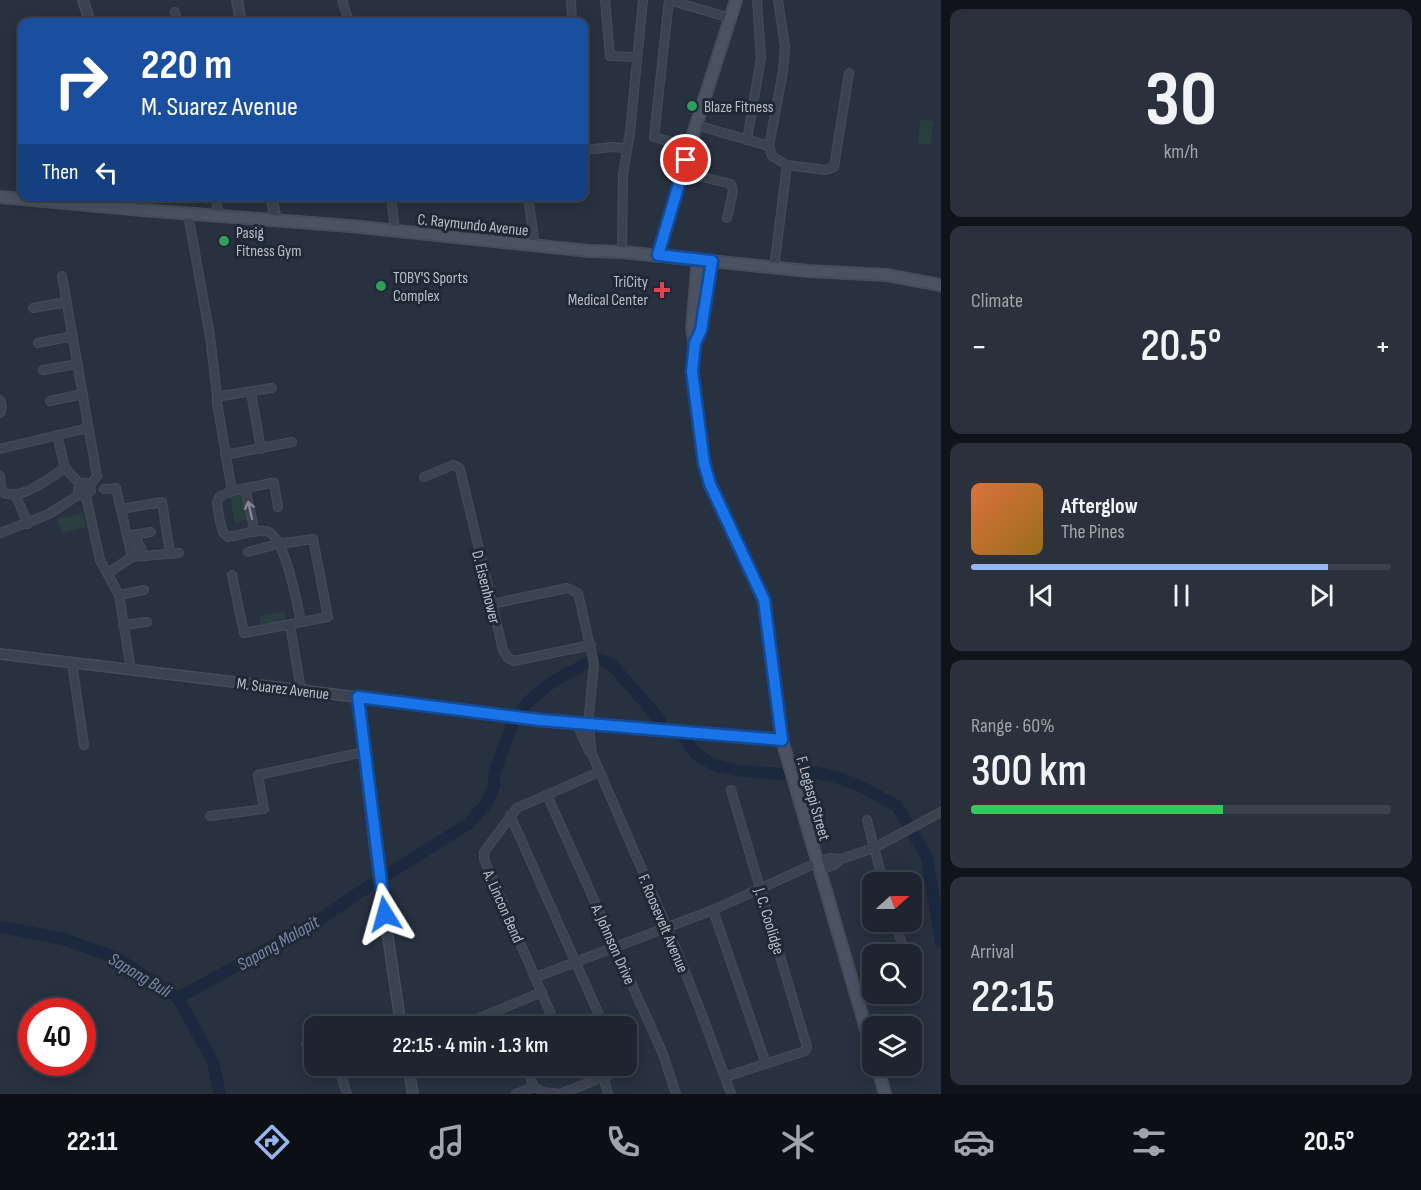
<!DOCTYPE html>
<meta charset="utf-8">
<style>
body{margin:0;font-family:"Sofia Sans Condensed",sans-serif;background:#2b313c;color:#f1f3f6;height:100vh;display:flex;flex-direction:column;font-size:22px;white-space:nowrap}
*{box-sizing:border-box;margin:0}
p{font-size:20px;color:#a1a5ab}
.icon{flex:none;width:33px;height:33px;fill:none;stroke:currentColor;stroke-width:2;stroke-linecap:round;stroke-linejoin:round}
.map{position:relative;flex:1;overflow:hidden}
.side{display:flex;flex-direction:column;gap:9px;padding:9px;background:#10141a;width:480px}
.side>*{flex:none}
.banner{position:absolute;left:18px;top:18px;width:570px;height:183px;border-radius:12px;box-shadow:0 3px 15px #0003,0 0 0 2px #3c424c;background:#1a4fa0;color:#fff;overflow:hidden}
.needle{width:39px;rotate:69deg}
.tools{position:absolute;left:862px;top:872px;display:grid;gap:12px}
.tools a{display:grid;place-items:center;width:60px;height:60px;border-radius:12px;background:#1e2530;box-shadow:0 3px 15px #0003,0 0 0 2px #3c424c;font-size:30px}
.speed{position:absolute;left:18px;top:998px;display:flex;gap:12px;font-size:30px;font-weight:700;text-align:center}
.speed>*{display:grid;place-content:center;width:78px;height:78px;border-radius:50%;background:#1e2530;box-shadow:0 3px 15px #0003,0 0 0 2px #3c424c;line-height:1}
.speed .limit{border:9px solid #d22;background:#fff;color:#111}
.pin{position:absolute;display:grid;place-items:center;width:51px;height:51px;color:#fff;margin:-26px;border:3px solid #fff;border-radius:50%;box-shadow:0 2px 6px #0007}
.me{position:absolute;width:66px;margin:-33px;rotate:352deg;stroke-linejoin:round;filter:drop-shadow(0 0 4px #0008)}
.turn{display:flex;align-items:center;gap:21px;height:126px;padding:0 24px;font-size:27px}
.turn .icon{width:78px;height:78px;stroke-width:2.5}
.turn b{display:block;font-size:42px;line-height:51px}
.then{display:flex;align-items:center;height:57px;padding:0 24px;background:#0003;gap:12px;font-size:22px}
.big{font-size:45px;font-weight:600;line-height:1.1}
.side .tile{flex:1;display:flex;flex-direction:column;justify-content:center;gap:9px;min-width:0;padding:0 21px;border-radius:12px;background:#2b313c}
.side .dial{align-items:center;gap:0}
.dial b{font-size:78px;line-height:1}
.song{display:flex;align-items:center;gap:18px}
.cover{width:72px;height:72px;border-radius:9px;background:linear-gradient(135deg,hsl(20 70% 55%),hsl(40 70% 35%))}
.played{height:6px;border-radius:3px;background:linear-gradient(90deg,#97b6f1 85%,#3c424c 85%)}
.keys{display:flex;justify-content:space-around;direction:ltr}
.heat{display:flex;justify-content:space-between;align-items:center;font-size:33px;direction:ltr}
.charge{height:9px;border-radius:4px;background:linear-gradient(90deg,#34c759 60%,#3c424c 0)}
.trip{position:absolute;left:304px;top:1016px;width:333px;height:60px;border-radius:12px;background:#1e2530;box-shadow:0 3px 15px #0003,0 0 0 2px #3c424c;font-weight:600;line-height:60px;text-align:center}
.dock{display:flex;height:96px;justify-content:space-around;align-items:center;background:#0c0f13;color:#a1a5ab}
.dock .icon{width:42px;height:42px}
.dock .active{color:#97b6f1}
.dock b{font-size:27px;color:#f1f3f6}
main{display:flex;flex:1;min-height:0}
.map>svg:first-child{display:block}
.green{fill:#2a3d41}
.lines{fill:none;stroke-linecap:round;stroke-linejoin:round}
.river{stroke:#1c283e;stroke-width:12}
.minor-casing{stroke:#464c59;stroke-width:10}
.tertiary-casing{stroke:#464c59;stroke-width:12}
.secondary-casing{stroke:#464c59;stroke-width:14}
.minor{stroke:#3c4350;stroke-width:8}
.tertiary{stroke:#3c4350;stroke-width:9}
.secondary{stroke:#4b5262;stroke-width:10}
.oneway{stroke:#818793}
.route-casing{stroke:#114b97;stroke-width:15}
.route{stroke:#1a73e8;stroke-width:10}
.leisure-dot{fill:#2e9e5b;stroke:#212835;stroke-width:2}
.health-dot{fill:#e0444e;stroke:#212835;stroke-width:2}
.labels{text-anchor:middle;stroke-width:6;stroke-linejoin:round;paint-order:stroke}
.poi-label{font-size:16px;fill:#b9bfca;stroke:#212835;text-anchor:start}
.street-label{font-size:16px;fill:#b9bfca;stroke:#212835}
.water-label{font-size:18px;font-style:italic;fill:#7588a6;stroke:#212835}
</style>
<main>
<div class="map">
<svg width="941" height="1094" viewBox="0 0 941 1094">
<rect width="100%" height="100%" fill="#283140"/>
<g class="green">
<polygon points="920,120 933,121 931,145 918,143"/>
<polygon points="244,494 250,519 235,523 230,497"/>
<polygon points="83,513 86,527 62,533 58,519"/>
<polygon points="284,611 287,623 261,628 259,616"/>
</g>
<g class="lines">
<g class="river">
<polyline points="685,738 695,753 714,765 739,771 782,774 800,769 835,777 856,784 897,806 927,857 941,942"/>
<path d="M382 878 468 824 486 804 494 786V774L512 725 519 713 529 701 552 682 591 661C600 658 605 661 613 666L660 720"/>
<polyline points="0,927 64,939 117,958 178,998 213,1062 220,1094"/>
<polyline points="178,998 311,925 375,882"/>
</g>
<defs>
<g id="minor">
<polyline points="342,0 349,22"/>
<polyline points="571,0 572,22"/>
<polyline points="605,0 610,56 636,57"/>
<polyline points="669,0 654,137 690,147"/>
<polyline points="669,0 730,18"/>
<polyline points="778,0 785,47 783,71 769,146 772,156 787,165 826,170 834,167 849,73"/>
<polyline points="175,12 177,22"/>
<polyline points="696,125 769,146"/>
<polyline points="747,140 761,58 757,0"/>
<polyline points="584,150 612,147 626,148"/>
<polyline points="682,172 731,184 733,191 727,218"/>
<polyline points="215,196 219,216"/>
<polyline points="391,196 395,231"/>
<polyline points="528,196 535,246"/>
<polyline points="188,214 210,336 217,395 222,396 272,388"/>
<polyline points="622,252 623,174 630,132 643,0"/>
<polyline points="774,268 787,165"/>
<polyline points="62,276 97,476 90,485"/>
<polyline points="33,308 67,302"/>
<polyline points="38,343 73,336"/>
<polyline points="43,370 78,364"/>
<polyline points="251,392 261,449"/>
<polyline points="217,395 217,403 232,491"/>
<polyline points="0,400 2,407 0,413"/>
<polyline points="50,401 83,394"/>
<polyline points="57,435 65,468 80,484 85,483 90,485 91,491 84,496 80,494 78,489 80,484"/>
<polyline points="0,449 88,428"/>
<polyline points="225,455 292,442"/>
<path d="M0 476 1 488 4 493C21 501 51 477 65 468"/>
<polyline points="424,477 453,465 456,466 460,469 503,650 508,658 514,661 591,645"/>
<polyline points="245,488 255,532"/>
<polyline points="104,489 116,488 132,557"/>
<polyline points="16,496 28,524"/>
<polyline points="86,496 100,560 119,595 131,670"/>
<path d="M278 507 274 483H271L232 491 219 497 217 503 220 522 223 532 228 537C237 536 257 529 266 531 285 534 297 604 301 622"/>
<polyline points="121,509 162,502 170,553"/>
<polyline points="0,533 49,514 80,494"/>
<polyline points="136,534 138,544 142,549"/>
<polyline points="127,536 151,532"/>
<polyline points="108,573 132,557 179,553"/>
<polyline points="232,575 244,633 328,617 313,539 278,544 248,552"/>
<polyline points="119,595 144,590"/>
<polyline points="492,604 567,588 578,593 594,664 588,725"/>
<polyline points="123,625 147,622"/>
<polyline points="290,625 301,690"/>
<polyline points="72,663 84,745"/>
<polyline points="577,724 589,751"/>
<polyline points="591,725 589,728 592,754 672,939 701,1012 731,1094"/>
<polyline points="547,795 663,1054 676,1094"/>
<polyline points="510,815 604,1026"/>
<polyline points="210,816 264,809 258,775 364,752"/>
<polyline points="867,820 883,882"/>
<polyline points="819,870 834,865 841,859 874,848 941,812"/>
<polyline points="713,910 766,1064"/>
<polyline points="895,921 905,954"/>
<polyline points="536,977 713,910 816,863 831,858 841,859"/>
<polyline points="465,1024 542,992"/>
<polyline points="556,1026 484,859 484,852 517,808 599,772"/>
<polyline points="306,1044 315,1042"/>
<polyline points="338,1065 347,1094"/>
<polyline points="526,1065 534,1087 543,1092 560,1094 623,1069 621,1065"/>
<polyline points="603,1076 608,1094"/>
<polyline points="725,1077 805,1051 807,1047 731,790"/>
<polyline points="516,1094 534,1087"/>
</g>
<g id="tertiary">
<polyline points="83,0 90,22"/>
<polyline points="237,0 241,22"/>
<polyline points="138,196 142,210"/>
<polyline points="271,196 276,220"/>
<polyline points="0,654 301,690 521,718 782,740"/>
<polyline points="358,697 375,849 401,1026"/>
<polyline points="408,1065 413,1094"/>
</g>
<g id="secondary">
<polyline points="0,197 142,210 350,226 589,251 622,252 808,271 886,275 941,285"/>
<polyline points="658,256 696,125 736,0"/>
<polyline points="698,259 692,329 695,343 692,371 704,463 710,485 764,600 782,740 873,1053"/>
<polyline points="695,343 701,330 712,261"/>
<polyline points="877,1065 885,1094"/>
</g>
</defs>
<use href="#minor" class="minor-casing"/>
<use href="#tertiary" class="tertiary-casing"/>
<use href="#secondary" class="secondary-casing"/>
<use href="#minor" class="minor"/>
<use href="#tertiary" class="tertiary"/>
<use href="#secondary" class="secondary"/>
</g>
<defs><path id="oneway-shaft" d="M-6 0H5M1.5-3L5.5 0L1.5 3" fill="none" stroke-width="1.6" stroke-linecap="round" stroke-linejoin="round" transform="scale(1.5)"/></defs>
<use class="oneway" href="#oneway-shaft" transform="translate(250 510) rotate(-103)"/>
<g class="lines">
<defs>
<polyline id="route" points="385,914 358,697 540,720 782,740 764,600 710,484 704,463 692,371 695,343 701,330 712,261 658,255 686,160"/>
</defs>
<use href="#route" class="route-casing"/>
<use href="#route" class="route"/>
</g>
<g class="leisure-dot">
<circle cx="692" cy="106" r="6"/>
<circle cx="224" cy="241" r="6"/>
<circle cx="381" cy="286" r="6"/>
</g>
<path class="health-dot" d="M659 281h6v6h6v6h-6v6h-6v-6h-6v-6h6z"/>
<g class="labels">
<g class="poi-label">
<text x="704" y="112">Blaze Fitness</text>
<text x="236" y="238">Pasig<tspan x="236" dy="18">Fitness Gym</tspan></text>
<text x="393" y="283">TOBY'S Sports<tspan x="393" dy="18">Complex</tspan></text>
<text x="648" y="287" text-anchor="end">TriCity<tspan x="648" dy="18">Medical Center</tspan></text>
</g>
<g class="street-label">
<text transform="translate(473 224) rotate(6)" y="6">C. Raymundo Avenue</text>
<text transform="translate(487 587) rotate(76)" y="6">D. Eisenhower</text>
<text transform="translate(283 688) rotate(7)" y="6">M. Suarez Avenue</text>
<text transform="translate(814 798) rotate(74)" y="6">F. Legaspi Street</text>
<text transform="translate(504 906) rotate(66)" y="6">A. Lincon Bend</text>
<text transform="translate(770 921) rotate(73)" y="6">J. C. Coolidge</text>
<text transform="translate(664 923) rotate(67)" y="6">F. Roosevelt Avenue</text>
<text transform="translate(614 944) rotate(66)" y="6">A. Johnson Drive</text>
</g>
<g class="water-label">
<text transform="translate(278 943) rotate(-30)" y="6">Sapang Malapit</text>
<text transform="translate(140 975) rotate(31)" y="6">Sapang Buli</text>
</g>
</g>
</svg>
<div class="tools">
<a><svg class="needle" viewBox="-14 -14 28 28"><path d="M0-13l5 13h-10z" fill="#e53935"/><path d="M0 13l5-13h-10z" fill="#a1a5ab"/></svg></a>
<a><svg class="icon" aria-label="search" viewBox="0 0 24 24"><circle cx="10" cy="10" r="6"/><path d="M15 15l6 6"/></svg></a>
<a><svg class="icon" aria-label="layers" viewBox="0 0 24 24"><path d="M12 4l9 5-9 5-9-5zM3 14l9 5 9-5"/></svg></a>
</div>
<div class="speed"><div class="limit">40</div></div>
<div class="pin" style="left:686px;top:160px;background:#d93025"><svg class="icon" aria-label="arrive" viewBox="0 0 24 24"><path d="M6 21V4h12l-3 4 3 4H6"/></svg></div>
<svg class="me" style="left:385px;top:914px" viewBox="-20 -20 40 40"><path d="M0-17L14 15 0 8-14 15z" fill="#1a73e8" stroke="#fff" stroke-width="4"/></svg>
<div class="trip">22:15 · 4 min · 1.3 km</div>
<div class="banner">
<div class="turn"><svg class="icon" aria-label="right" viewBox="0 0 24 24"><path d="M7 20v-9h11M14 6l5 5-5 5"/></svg><div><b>220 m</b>M. Suarez Avenue</div></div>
<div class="then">Then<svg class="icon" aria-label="left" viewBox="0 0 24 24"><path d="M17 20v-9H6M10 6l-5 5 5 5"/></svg></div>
</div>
</div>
<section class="side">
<div class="tile dial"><b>30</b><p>km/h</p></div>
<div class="tile"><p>Climate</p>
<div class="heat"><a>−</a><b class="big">20.5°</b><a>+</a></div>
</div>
<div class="tile">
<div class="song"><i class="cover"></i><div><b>Afterglow</b><p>The Pines</p></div></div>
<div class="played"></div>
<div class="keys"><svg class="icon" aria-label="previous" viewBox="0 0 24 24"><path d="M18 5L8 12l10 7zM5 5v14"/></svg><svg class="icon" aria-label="pause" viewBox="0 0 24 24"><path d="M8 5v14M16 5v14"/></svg><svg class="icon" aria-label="next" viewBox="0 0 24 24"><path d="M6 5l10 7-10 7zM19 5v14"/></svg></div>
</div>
<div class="tile"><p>Range · 60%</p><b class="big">300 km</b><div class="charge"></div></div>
<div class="tile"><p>Arrival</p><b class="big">22:15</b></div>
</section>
</main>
<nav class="dock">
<b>22:11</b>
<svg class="icon active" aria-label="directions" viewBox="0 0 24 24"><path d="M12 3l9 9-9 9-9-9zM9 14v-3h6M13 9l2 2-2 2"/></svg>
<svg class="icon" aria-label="music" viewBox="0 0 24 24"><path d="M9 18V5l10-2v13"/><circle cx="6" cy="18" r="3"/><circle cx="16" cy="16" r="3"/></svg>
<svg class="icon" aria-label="phone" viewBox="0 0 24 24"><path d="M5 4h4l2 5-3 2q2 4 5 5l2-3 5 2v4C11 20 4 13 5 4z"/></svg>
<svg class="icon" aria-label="climate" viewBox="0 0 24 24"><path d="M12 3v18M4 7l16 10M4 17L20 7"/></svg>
<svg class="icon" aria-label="car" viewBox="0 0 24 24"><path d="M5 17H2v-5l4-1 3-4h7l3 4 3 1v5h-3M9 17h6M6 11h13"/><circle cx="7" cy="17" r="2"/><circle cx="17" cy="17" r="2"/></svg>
<svg class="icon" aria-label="filters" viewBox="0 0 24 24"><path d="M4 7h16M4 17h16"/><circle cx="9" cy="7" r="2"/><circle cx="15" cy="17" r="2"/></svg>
<b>20.5°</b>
</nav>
